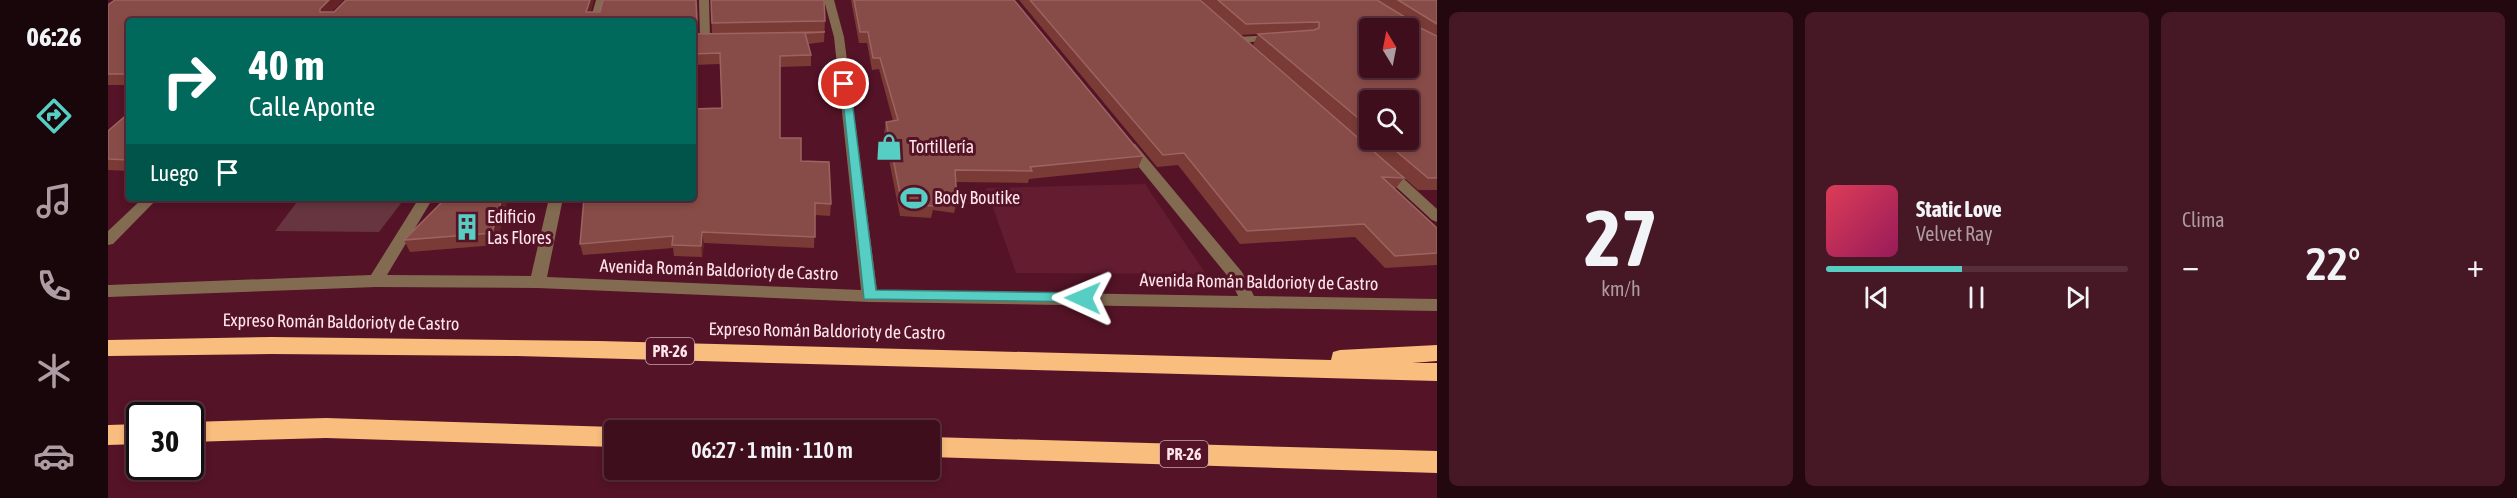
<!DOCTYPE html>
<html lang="es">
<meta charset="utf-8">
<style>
body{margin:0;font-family:"Asap Condensed",sans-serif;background:#461725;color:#f1f3f6;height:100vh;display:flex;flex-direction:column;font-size:22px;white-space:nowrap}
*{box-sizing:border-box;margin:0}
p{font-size:20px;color:#ad9ca3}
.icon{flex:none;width:33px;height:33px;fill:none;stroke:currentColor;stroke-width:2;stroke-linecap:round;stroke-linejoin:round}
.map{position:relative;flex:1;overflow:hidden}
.drawer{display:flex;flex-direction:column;gap:12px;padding:12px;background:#23080f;width:1080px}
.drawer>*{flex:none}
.hud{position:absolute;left:18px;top:18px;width:570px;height:183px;border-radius:6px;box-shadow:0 3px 9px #0003,0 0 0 2px #582e3b;background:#00695c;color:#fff;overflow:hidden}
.needle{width:39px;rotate:350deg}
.buttons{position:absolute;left:1251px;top:18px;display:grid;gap:12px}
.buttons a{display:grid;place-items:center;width:60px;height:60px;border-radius:6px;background:#3f0e1c;box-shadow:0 3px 9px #0003,0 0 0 2px #582e3b;font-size:30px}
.speed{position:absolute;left:18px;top:402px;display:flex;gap:12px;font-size:30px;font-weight:700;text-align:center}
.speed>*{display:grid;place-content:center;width:78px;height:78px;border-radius:50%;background:#3f0e1c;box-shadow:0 3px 9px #0003,0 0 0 2px #582e3b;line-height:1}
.speed .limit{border:3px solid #111;border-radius:9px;background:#fff;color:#111}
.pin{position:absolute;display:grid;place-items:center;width:51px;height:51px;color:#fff;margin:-26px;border:3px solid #fff;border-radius:50%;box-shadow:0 2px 6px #0007}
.me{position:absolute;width:66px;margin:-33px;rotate:271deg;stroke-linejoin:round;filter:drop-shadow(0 0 4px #0008)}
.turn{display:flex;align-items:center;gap:21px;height:126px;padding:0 24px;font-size:27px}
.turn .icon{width:78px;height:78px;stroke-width:2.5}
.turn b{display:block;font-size:42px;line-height:51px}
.then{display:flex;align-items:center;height:57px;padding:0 24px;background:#0003;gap:12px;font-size:22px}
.big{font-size:45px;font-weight:600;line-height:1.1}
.drawer .widget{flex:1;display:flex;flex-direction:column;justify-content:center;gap:9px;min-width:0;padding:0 21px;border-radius:9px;background:#461725}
.drawer .dial{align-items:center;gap:0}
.dial b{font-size:78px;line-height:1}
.song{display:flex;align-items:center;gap:18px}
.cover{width:72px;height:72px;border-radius:9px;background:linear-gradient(135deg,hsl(350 70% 55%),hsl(330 70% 35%))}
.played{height:6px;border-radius:3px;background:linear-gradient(90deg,#56cec3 45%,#582e3b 45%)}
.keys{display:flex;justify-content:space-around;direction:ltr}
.heat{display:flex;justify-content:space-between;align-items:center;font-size:33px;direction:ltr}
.drawer .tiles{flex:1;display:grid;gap:12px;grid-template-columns:repeat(3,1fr)}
.trip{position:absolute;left:496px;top:420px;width:336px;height:60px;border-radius:6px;background:#3f0e1c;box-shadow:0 3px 9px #0003,0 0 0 2px #582e3b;font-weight:600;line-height:60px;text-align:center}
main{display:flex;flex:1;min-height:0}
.menu{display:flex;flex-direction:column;width:108px;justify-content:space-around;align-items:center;background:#19060b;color:#ad9ca3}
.menu .icon{width:42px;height:42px}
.menu .selected{color:#56cec3}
.menu b{font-size:27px;color:#f1f3f6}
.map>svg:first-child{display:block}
.built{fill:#641c31}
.green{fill:#673540}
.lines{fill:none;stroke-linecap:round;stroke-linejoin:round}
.street{fill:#836b52;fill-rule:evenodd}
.highway{fill:#f9bd7d;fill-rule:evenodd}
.wall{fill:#7a3a35;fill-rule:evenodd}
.shaded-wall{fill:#652327}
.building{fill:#884c48;stroke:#9b6461;stroke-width:1.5;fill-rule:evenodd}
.route{fill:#56cec3;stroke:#38867f;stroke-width:1.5}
.labels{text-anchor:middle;stroke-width:6;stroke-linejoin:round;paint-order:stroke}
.shield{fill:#541326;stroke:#cca6ae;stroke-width:1.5}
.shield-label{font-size:16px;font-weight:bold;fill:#ffe5e9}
.poi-label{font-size:18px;fill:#ffe5e9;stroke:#541326;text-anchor:start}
.street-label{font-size:18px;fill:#ffe5e9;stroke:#541326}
</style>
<main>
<nav class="menu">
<b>06:26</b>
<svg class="icon selected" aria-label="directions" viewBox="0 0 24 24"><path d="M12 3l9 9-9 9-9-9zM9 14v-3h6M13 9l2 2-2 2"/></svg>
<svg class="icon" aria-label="music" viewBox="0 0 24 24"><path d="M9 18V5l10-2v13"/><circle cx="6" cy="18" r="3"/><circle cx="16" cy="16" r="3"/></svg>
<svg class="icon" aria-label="phone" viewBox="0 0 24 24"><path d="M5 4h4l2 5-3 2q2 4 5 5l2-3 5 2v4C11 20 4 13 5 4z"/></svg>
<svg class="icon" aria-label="climate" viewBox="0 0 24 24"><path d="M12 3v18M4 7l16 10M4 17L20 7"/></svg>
<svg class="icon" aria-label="car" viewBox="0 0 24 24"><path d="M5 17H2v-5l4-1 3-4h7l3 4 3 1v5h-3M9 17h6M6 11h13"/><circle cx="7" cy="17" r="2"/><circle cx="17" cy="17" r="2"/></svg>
</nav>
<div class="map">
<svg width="1329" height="498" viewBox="0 0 1329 498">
<rect width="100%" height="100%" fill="#541326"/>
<polygon class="built" points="1037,184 1098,274 908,273 878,188"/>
<polygon class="green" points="192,198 297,198 271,232 167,231"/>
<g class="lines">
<g class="street">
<polygon points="488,0 498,0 492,21 482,21"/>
<polygon points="591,0 601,0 602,39 597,42 592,39"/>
<polygon points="716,0 726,0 736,37 769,290 1130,296 1122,279 1017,150 1016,147 1022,143 1027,144 1134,272 1146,296 1329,299 1329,311 762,302 430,288 268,287 0,297 0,285 263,275 311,198 325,198 279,275 423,276 441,198 455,198 439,277 753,290 726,37"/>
<polygon points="1166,35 1170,36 1170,40 1130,43 1125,40 1130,37"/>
<polygon points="1278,166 1283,167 1329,209 1329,222 1324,220 1273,173 1271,170 1273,167"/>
<polygon points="35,198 50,198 5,244 0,245 0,231"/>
</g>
<g class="highway">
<polygon points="164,337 491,341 1223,360 1225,352 1232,350 1329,345 1329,361 1304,363 1329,363 1329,381 409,356 164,354 0,356 0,340"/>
<polygon points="218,418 507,427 515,430 507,430 507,447 218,438 82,442 82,422"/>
<polygon points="32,424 32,444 0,445 0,425"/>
<polygon points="822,437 1329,451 1329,473 822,457"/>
</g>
</g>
<g class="wall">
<polygon points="7,0 235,0 223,12 492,12 495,0 589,0 590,34 604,33 603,0 717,21 716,42 700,44 703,55 703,66 672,67 672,138 693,161 723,204 722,216 707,215 706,248 596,243 594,257 566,256 565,248 475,255 472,244 614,108 612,64 585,65 585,21 21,21 21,85 0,85 0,5"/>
<polygon points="743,0 906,0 1035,156 1030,168 921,179 920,183 848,182 849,201 846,213 825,210 823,218 792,216 776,134 778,122 785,121 771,69 764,70 759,43 751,43"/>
<polygon points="911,0 1092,0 1296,178 1287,189 1329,228 1329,265 1277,268 1247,237 1132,244 1070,165 1049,167"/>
<path d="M1093 0H1329V190H1310L1145 45 1150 34 1133 35ZM1262 100 1300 140H1262Z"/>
<polygon points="21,113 21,171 0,170 0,131"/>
<polygon points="338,198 400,198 388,245 302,252 296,240"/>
</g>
<g class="shaded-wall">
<polygon points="221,0 235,0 216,19 212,12 212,9"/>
<polygon points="482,0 486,0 481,21 478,12"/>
<polygon points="588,0 590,34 585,34 585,24"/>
<polygon points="394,198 400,198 388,245 384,233"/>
<polygon points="594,232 596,243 594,257 593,246"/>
</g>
<g class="building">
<polygon points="7,0 221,0 212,9 212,12 226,12 238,0 482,0 478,12 492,12 495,0 588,0 589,23 585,24 585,21 21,21 21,74 0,74 0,5"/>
<polygon points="603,0 716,0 717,21 604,23"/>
<polygon points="746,0 906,0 1035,156 922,167 924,171 847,170 849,201 825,198 826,206 794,204 778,122 790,120 772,58 765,58 760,32 752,32"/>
<polygon points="922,0 1092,0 1296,178 1274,177 1329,228 1329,253 1287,256 1256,224 1139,231 1076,153 1055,155"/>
<path d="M1110 0H1269L1300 19H1305L1306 25 1329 36V178H1320L1275 140H1300V100H1262V128L1150 34 1206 30 1211 28V22L1138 24ZM1262 28H1300V68H1262Z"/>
<polygon points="1290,0 1329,0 1329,24"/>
<polygon points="717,32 697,33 703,55 672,56 672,138 693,138 693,161 721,162 723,204 707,203 707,237 594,232 593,246 564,245 565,236 472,244 476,198 585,198 585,109 614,108 612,53 585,54 585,34"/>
<polygon points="21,113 21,160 0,159 0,131"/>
<polygon points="338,198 394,198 384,233 296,240"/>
</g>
<polygon class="route" points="733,81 742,84 768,290 975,293 980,295 982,298 980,302 756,299"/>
<defs>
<symbol id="shop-bare" viewBox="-9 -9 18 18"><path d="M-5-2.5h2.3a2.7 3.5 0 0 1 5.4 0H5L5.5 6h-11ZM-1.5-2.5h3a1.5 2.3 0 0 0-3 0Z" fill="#56cec3" stroke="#541326" stroke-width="2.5" paint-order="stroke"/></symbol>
<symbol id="stadium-bare" viewBox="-9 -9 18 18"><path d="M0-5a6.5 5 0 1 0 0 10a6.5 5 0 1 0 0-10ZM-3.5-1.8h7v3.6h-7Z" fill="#56cec3" stroke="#541326" stroke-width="2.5" paint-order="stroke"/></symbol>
<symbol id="building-bare" viewBox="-9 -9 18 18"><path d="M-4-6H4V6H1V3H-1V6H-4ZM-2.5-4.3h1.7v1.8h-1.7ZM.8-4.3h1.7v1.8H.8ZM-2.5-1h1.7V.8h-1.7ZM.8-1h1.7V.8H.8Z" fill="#56cec3" stroke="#541326" stroke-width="2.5" paint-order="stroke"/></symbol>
</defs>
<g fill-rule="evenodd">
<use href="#shop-bare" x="762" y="128" width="38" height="38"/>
<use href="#stadium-bare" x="787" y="179" width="38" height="38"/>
<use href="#building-bare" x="340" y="208" width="38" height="38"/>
</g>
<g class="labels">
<g class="shield">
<rect x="538" y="338" width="48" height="26" rx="4.5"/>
<rect x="1052" y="441" width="48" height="26" rx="4.5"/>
</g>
<g class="shield-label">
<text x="562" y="357">PR-26</text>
<text x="1076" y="460">PR-26</text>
</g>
<g class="poi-label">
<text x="801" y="153">Tortillería</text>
<text x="826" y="204">Body Boutike</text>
<text x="379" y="223">Edificio<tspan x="379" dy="21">Las Flores</tspan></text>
</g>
<g class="street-label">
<text transform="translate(611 270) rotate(2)" y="6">Avenida Román Baldorioty de Castro</text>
<text transform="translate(1151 282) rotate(1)" y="6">Avenida Román Baldorioty de Castro</text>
<text transform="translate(233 322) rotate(1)" y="6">Expreso Román Baldorioty de Castro</text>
<text transform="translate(719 331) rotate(1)" y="6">Expreso Román Baldorioty de Castro</text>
</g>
</g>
</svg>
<div class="buttons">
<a><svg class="needle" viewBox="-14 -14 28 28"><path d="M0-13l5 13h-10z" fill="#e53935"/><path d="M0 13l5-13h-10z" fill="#ad9ca3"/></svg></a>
<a><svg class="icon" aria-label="search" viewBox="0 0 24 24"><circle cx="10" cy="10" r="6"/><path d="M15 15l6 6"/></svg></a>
</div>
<div class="speed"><div class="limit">30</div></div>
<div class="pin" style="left:736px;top:84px;background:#d93025"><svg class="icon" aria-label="arrive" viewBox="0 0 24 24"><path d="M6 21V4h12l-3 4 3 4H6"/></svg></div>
<svg class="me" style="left:975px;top:298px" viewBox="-20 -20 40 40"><path d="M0-17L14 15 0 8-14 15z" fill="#56cec3" stroke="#fff" stroke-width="4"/></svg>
<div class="trip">06:27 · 1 min · 110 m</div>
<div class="hud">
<div class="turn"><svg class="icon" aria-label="right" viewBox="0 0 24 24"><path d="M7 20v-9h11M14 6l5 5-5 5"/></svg><div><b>40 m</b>Calle Aponte</div></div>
<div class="then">Luego<svg class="icon" aria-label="arrive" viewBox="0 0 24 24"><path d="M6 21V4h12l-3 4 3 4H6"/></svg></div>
</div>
</div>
<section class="drawer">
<div class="tiles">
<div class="widget dial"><b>27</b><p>km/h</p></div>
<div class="widget">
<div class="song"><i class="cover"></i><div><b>Static Love</b><p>Velvet Ray</p></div></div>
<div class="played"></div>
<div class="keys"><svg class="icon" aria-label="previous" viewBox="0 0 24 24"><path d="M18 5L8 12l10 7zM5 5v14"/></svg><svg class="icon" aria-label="pause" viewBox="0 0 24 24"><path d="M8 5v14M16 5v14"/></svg><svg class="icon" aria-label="next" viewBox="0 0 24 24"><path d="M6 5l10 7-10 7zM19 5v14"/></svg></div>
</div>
<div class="widget"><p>Clima</p>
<div class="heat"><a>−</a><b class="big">22°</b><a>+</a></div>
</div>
</div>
</section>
</main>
